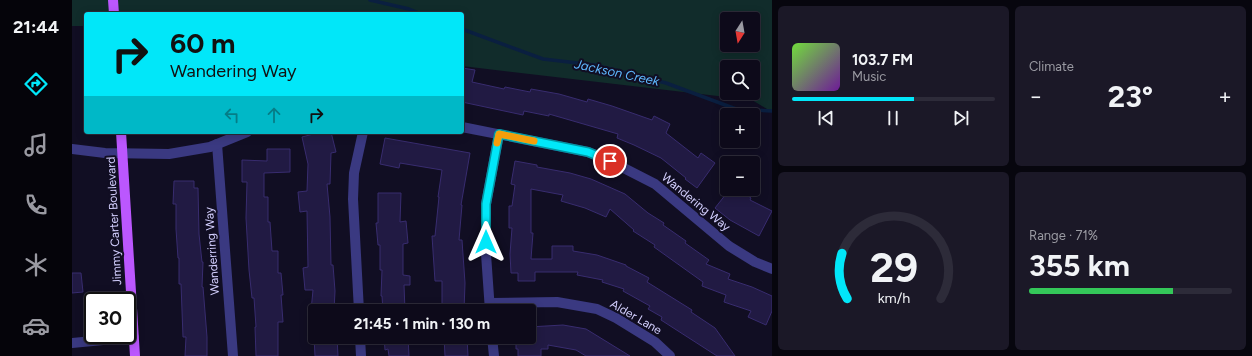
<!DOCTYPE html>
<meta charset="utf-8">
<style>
body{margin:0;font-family:Figtree,sans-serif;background:#1b1827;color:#f1f3f6;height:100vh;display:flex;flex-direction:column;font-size:15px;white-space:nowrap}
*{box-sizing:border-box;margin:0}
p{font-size:13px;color:#9a9aa2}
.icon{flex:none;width:22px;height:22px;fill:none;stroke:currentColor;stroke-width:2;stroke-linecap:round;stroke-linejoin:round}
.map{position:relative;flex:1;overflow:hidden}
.sheet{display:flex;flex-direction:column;gap:6px;padding:6px;background:#07060e;width:480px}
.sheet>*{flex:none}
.top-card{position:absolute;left:12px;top:12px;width:380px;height:122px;border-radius:4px;box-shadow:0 2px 10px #0003,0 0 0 1px #2d2b39;background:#01e7f9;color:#111;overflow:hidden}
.needle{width:26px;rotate:191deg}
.controls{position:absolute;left:648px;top:12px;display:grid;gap:8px}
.controls a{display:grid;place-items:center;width:40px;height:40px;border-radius:4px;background:#0d0a1a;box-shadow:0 2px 10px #0003,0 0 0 1px #2d2b39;font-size:20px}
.speed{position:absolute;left:12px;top:292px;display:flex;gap:8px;font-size:20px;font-weight:700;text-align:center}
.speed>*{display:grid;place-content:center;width:52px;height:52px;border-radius:50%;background:#0d0a1a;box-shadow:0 2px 10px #0003,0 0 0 1px #2d2b39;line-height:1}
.speed .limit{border:2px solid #111;border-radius:6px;background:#fff;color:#111}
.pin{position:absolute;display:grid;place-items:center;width:34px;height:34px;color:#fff;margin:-17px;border:2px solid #fff;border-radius:50%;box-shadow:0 1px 4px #0007}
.me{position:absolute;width:44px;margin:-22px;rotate:0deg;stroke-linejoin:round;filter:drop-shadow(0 0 3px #0008)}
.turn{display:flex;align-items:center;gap:14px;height:84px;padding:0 20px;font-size:18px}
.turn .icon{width:52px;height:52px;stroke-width:2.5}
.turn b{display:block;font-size:28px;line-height:34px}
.lanes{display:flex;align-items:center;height:38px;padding:0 20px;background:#0003;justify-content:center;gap:20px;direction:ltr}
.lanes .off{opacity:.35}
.big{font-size:30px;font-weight:700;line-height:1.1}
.sheet .card{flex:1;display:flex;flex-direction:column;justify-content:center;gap:6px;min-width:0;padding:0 14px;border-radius:6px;background:#1b1827}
.sheet .dial{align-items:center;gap:0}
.dial svg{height:104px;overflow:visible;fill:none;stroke:#2d2b39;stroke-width:7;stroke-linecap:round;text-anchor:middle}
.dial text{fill:#f1f3f6;stroke:none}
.song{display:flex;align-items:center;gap:12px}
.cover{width:48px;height:48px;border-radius:6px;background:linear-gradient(135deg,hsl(100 70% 55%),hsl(280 70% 35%))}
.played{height:4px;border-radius:2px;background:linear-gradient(90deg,#01e7f9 60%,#2d2b39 60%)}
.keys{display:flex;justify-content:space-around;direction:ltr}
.heat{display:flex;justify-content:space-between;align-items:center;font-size:22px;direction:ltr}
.charge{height:6px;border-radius:3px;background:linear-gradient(90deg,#34c759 71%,#2d2b39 0)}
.sheet .tiles{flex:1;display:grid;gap:6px;grid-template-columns:repeat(2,1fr)}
.trip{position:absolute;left:236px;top:304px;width:228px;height:40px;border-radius:4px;background:#0d0a1a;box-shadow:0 2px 10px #0003,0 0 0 1px #2d2b39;font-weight:700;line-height:40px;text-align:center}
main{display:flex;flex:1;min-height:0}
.tab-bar{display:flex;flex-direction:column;width:72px;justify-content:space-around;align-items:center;background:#05040a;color:#9a9aa2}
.tab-bar .icon{width:28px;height:28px}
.tab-bar .selected{color:#01e7f9}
.tab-bar b{font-size:18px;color:#f1f3f6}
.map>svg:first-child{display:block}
.green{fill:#112c2b;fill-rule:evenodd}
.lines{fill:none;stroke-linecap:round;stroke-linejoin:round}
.stream{stroke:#0a1f40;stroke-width:3.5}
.building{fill:#211a43;stroke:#382c6f}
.minor{stroke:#3a3981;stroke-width:10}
.primary{stroke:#bb57fe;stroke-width:10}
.route-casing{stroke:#0196a2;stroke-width:10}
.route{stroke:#01e7f9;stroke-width:7}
.slow{stroke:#f59e0b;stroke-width:7}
.labels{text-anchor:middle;stroke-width:4;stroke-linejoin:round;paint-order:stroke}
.street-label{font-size:12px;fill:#d4d0ff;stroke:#110e23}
.water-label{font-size:13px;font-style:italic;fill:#5eb8fe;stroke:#110e23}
</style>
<main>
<nav class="tab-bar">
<b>21:44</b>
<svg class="icon selected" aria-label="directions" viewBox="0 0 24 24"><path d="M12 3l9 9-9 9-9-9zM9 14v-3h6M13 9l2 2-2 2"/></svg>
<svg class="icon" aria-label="music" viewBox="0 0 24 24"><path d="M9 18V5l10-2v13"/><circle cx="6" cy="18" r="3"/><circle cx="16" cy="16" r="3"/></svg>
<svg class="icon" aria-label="phone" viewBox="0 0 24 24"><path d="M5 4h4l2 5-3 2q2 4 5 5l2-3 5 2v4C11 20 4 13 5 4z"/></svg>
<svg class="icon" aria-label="climate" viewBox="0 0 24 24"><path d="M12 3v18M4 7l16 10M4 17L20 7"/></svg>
<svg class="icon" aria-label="car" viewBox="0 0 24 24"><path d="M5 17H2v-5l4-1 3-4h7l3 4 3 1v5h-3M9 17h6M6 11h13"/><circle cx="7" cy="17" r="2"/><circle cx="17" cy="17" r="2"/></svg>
</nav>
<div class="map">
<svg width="700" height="356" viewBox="0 0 700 356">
<rect width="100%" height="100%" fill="#110e23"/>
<path class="green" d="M0 0H700V112L680 100 390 66V14H14V26H0ZM655 19H681V45H655ZM655 67H681V93H655Z"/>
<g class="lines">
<g class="stream">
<polyline points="298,0 337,9 349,14"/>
<polyline points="390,29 471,59 523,65 594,83 664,109 700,111"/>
</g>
</g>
<g class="building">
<polygon points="390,68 403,70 400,82 432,89 433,87 458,92 459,89 487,94 515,102 516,99 540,106 580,120 582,116 598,124 594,133 626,158 629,153 643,163 625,188 613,179 614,178 589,158 562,145 545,138 546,134 477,114 477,116 452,111 451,115 390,102"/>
<polygon points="249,132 259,132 264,152 259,153 258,184 255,184 258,217 259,265 261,265 263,291 262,311 239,311 241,290 233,290 231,268 236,267 235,211 228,212 226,192 235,191 236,164 230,137"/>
<polygon points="313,138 398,153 389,205 390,205 387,240 390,240 393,283 392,311 373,311 373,306 370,306 370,281 363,281 360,236 363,236 367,197 366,197 370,170 328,163 327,168 308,164"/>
<polygon points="195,149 218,149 218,172 192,173 192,197 196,197 196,222 198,222 200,251 206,251 206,273 209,273 211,295 209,295 211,322 206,322 206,356 184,356 183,327 184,327 182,298 180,298 177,270 174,218 175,182 170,182 170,160 195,161"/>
<polygon points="443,161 465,165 465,167 498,173 519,179 553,194 576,213 592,223 591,225 614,241 613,243 637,260 634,264 658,274 656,279 680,287 700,296 700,311 694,325 676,317 679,311 652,302 654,295 630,286 631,282 582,247 583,245 561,231 562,230 538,209 534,217 513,208 489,201 491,195 459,189 459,233 461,233 459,259 480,259 480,246 501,246 501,251 525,255 554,265 554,266 577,278 575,282 620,310 619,312 643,328 663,356 645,356 589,320 590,317 576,309 578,306 551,291 552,289 530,282 531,280 505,275 506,272 463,272 463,281 446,281 446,273 439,273 438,254 440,228 437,228 437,206 440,206 443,185 439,184"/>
<polygon points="102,181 122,181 122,188 126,188 127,234 130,262 131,262 130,287 131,287 135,337 135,356 113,356 114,337 111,337 109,284 107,284 107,258 106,258 104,229 104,204 101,204"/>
<polygon points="658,189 667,189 679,198 678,200 700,211 687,236 658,220 643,208"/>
<polygon points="306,193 329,193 328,222 334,221 336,243 331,244 331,275 338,276 338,285 332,285 333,311 311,311 310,296 309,296 310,270 308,270 308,245 306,245 304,223 306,223"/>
<polygon points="0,273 9,273 11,292 0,293"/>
<polygon points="491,325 514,329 558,356 514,356 504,350 476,345 476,349 469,349 469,356 446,356 446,349 444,349 444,337 457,337 457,327"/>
<polygon points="242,337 265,337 266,356 243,356"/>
<polygon points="312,337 336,337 337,356 317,356 316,349 313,350"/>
<polygon points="372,337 395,337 396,356 373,356"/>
</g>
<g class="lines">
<g class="minor">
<polyline points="390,127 516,152 538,161 583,184 657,246 683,262 700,269"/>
<polyline points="145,144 161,356"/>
<polyline points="0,149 33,153 97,154 138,147 175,132"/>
<polyline points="418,303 485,302 525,309 544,318 583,342 598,356"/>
<polyline points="287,311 281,199 282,173 291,132"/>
<polyline points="418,311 414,254 414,204 427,134"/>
<polyline points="288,337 289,356"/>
<polyline points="420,337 422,356"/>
<polyline points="0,343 62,337"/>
</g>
<g class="primary">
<polyline points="41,0 42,14"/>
<polyline points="49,132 63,356"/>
</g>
</g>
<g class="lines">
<defs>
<polyline id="route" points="414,242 414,204 427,134 516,152 538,161"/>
</defs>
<use href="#route" class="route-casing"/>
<use href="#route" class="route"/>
<polyline class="slow" points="425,143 427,134 462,141"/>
</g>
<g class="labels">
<g class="street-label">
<text transform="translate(624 202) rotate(39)" y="4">Wandering Way</text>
<text transform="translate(42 221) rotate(-93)" y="4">Jimmy Carter Boulevard</text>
<text transform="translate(140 251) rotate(-94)" y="4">Wanderring Way</text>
<text transform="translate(564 317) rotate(30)" y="4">Alder Lane</text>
</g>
<g class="water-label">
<text transform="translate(545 72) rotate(12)" y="5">Jackson Creek</text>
</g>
</g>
</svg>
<div class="controls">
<a><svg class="needle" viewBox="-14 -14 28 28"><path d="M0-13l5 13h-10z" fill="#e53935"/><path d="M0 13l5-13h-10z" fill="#9a9aa2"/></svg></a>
<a><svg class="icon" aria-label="search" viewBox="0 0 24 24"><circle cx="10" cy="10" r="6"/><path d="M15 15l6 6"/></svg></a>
<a>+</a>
<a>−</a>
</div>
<div class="speed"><div class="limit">30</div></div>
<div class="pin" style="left:538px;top:161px;background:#d93025"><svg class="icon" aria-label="arrive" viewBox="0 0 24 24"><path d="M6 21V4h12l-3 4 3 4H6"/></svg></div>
<svg class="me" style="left:414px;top:242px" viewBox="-20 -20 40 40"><path d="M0-17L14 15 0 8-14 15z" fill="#01e7f9" stroke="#fff" stroke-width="4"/></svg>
<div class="trip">21:45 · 1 min · 130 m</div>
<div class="top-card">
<div class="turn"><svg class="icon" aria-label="right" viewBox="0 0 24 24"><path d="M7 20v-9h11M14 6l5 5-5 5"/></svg><div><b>60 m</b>Wandering Way</div></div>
<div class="lanes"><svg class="icon off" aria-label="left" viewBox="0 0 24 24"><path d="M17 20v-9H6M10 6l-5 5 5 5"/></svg><svg class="icon off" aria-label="ahead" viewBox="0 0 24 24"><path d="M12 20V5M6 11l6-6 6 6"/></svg><svg class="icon" aria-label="right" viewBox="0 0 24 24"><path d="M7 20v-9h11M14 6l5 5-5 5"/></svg></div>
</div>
</div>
<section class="sheet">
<div class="tiles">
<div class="card">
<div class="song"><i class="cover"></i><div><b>103.7 FM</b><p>Music</p></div></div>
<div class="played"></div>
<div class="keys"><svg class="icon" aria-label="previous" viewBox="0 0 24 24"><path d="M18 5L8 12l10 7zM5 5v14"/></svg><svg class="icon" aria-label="pause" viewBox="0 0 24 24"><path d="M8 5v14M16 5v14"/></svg><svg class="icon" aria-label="next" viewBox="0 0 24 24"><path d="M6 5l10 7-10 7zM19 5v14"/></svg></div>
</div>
<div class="card"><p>Climate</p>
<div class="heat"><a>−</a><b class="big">23°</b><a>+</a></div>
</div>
<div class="card dial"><svg viewBox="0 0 100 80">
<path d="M14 69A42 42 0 1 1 86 69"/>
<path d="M14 69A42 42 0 0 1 10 34" stroke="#01e7f9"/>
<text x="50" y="56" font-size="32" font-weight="700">29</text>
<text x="50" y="72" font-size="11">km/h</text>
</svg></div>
<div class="card"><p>Range · 71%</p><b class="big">355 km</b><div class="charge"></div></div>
</div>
</section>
</main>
